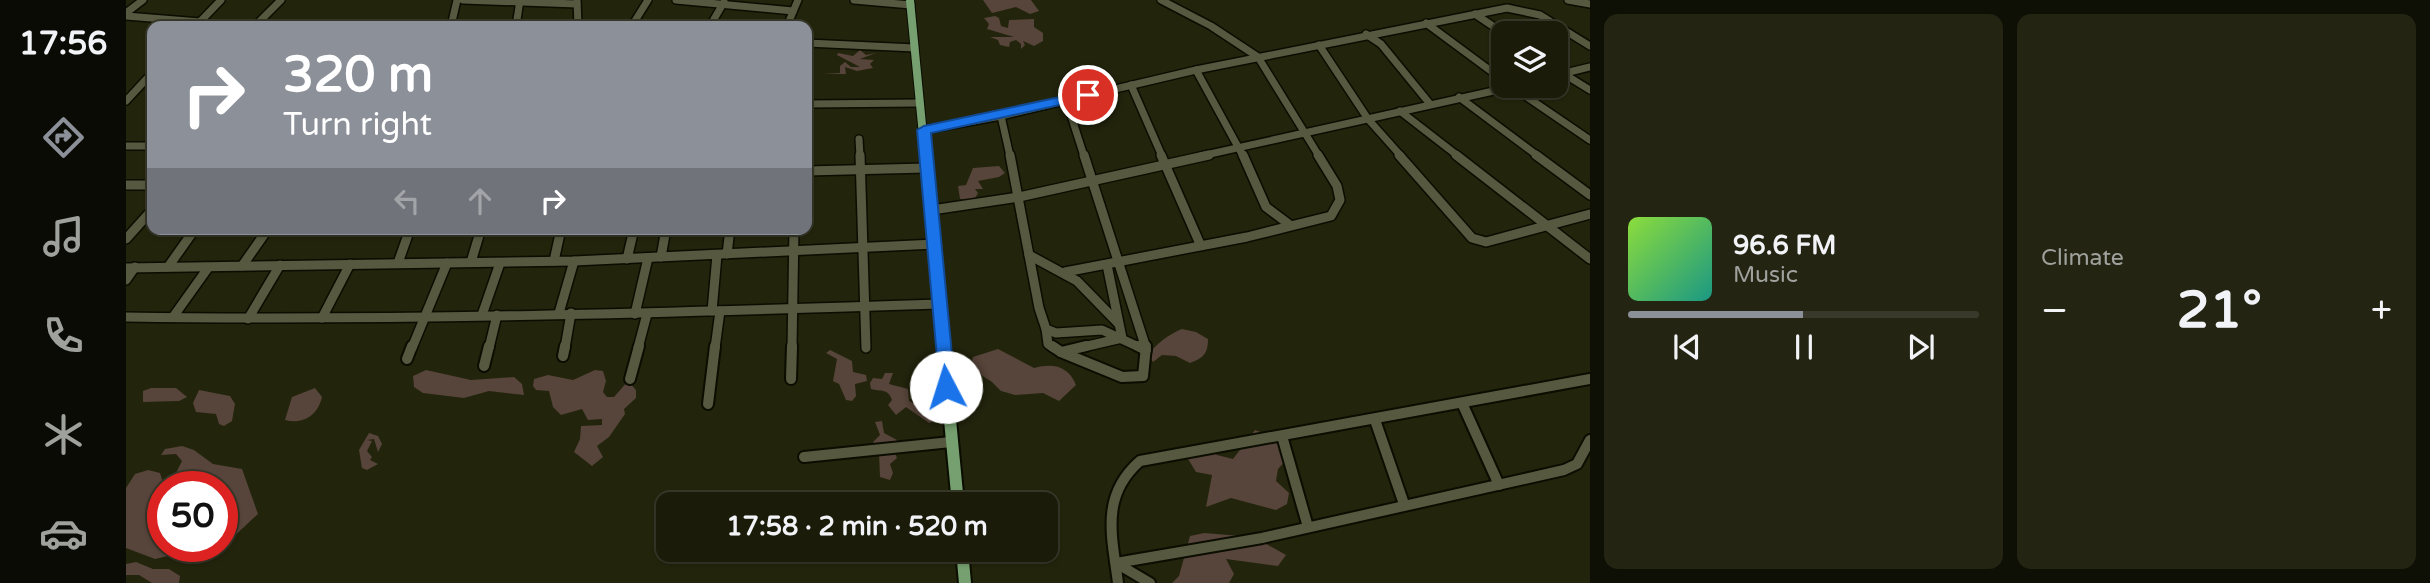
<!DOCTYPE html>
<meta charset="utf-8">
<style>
body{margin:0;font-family:"Varela Round",sans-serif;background:#232412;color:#f1f3f6;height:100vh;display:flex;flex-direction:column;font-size:26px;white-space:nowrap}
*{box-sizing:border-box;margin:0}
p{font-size:23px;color:#9fa19c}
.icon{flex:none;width:38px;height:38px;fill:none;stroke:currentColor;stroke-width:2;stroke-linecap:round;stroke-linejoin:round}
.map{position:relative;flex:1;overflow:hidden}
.sheet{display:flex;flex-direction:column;gap:14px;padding:14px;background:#0e0f05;width:840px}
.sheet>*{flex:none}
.guide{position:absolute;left:21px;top:21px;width:665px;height:214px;border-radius:14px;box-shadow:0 2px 5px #0004,0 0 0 2px #38392a;background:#8c9099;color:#fff;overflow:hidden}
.fabs{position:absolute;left:1365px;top:21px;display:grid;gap:14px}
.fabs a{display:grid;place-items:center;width:77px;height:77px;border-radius:14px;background:#1a1b09;box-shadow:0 2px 5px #0004,0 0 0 2px #38392a;font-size:35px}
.speed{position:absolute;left:21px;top:471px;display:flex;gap:14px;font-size:35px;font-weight:700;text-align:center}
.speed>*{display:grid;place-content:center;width:91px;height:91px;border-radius:50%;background:#1a1b09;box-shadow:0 2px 5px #0004,0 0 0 2px #38392a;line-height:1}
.speed .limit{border:10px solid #d22;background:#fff;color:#111}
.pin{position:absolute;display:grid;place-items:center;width:60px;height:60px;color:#fff;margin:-30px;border:4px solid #fff;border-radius:50%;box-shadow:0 2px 7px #0007}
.me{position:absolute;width:77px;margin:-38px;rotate:355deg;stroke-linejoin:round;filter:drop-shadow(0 0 5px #0008)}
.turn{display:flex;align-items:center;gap:24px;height:147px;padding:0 21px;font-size:32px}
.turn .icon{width:91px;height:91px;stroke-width:2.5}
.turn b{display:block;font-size:49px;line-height:60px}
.lanes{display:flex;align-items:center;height:66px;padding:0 21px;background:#0003;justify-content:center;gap:35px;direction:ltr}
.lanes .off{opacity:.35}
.big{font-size:52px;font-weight:700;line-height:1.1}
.sheet .tile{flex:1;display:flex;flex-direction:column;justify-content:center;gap:10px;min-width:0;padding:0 24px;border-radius:14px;background:#232412}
.song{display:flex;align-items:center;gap:21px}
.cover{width:84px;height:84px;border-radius:10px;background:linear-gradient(135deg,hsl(90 70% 55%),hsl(170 70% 35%))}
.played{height:7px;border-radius:4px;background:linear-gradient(90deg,#8c9099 50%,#38392a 50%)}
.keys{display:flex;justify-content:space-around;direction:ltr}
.heat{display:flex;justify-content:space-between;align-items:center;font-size:38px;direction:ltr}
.sheet .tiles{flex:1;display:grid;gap:14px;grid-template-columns:repeat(2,1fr)}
.trip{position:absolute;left:530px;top:492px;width:402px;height:70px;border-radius:14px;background:#1a1b09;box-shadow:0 2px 5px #0004,0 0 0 2px #38392a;font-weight:700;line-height:70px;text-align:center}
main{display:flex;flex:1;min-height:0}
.dock{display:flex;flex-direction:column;width:126px;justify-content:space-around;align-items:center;background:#0a0b04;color:#9fa19c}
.dock .icon{width:49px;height:49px}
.dock .active{color:#8c9099}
.dock b{font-size:32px;color:#f1f3f6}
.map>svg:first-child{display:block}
.green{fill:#57443a}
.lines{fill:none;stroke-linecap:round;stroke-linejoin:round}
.minor-far2-casing{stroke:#0b0d00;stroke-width:10}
.minor-far1-casing{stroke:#0b0d00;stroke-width:12}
.minor-casing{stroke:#0b0d00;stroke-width:14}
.major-far2-casing{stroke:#0b0d00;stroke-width:10}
.major-far1-casing{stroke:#0b0d00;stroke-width:13}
.major-casing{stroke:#0b0d00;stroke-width:16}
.minor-far2{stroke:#56593f;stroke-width:7}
.minor-far1{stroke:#56593f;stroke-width:9}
.minor{stroke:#56593f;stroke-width:10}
.major-far2{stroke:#76a070;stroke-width:8}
.major-far1{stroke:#76a070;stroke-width:10}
.major{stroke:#76a070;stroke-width:12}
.route{fill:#1a73e8;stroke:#114b97;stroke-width:2}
</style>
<main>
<nav class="dock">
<b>17:56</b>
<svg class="icon active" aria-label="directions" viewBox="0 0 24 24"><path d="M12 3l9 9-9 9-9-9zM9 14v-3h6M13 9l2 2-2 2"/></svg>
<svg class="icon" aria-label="music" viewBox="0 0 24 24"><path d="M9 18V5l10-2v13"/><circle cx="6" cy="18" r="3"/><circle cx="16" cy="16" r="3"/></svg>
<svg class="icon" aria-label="phone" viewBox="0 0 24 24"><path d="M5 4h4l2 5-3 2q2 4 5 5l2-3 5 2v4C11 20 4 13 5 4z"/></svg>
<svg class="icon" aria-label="climate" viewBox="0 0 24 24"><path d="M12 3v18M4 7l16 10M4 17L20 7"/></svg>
<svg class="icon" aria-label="car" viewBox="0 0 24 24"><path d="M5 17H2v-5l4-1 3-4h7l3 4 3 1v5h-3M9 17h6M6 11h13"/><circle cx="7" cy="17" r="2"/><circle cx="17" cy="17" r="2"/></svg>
</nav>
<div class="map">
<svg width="1464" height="583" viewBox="0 0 1464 583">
<rect width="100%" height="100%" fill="#22240c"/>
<g class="green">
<polygon points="857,0 905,0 913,11 904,14 890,7 866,13"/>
<polygon points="869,16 873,18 875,26 882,28 883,20 908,19 908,27 917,33 917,41 908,46 897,41 899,45 895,49 895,44 890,40 884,42 883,47 874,45 872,40 864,37 888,37 861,29 863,24 858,18"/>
<polygon points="734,50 740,55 750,53 734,59 748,60 744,64 747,68 731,71 719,67 720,74 697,74 714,73 714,66 719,62 725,67 734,67 711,55 712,53 727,56"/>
<polygon points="873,166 879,173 873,177 852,181 857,189 849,189 852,193 848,200 834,199 832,186 840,185 847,168"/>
<path d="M1056 329 1070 332 1082 339C1082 354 1077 358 1064 363L1050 356 1036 355 1027 362 1022 355C1030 344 1043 334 1056 329Z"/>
<path d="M872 349 908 368C928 363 942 366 950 385L933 401 917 393 889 395 875 391 866 382 844 368 847 357Z"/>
<polygon points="704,350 726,361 727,372 740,375 741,381 729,384 730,396 726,401 720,400 713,384 707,381 711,359 700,353"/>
<polygon points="300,370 345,380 388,377 396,384 398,395 363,391 338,398 297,393 288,387 287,376"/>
<polygon points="469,370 477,371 480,381 477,392 481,397 488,397 502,381 510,390 510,398 498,409 499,414 483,437 471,446 477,457 466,466 448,452 454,439 455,426 476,425 476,419 462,420 456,409 435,415 427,407 423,391 410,390 407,386 408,379 422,375 447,380"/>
<path d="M759 373H767L763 384 782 389 783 401 794 406 798 401 796 389 801 384 805 388 810 420 803 423 780 407 770 415 762 405 766 400C762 388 755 392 745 389L744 383 747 378 756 379Z"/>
<polygon points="25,388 50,388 61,397 53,401 17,402 17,391"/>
<path d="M189 388 196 397C192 415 177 425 159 420L166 397Z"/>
<polygon points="73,390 104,396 109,404 106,421 98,426 93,424 90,414 70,412 67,403"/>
<polygon points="756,421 758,433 771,440 768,451 771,458 764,464 767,473 764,480 754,477 753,453 747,442 754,435 749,422"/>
<polygon points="1129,430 1145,436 1158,447 1160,460 1152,469 1150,481 1163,493 1161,504 1150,510 1105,498 1080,507 1086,475 1070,472 1062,459 1063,447 1078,445 1091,455 1107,459"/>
<polygon points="243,433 252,436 256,444 252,452 248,439 241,440 246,441 241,451 246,457 244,460 252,464 241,470 236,468 233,450"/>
<polygon points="56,446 68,450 87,464 116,469 132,514 102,542 96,543 96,486 90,486 91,482 82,476 49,486 49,475 56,461 50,454 35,455 39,449"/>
<polygon points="22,470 34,473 38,486 37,546 63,546 55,553 29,559 0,548 0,488 9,474"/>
<polygon points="1078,533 1128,537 1160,555 1152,566 1100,559 1108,574 1103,583 1046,583 1053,576 1064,536"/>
<polygon points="10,562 27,569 43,569 54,576 53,583 26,583 13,575 0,575 0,564"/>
</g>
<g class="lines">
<defs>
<g id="minor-far2">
<polyline points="337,0 451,4"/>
<polyline points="451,0 452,26"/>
<polyline points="550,0 667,11"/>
<polyline points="728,0 785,5"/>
<polyline points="1035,0 1085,26 1132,57 1193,156"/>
<polyline points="1442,0 1464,4"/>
<polyline points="0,13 17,0"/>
<polyline points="1349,14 1377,33"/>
<polyline points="0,16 74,22"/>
<polyline points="1300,23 1377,80"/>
<polyline points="70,26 95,0"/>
<polyline points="129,26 155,0"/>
<polyline points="130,26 149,26"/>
<polyline points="325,26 331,0"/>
<polyline points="390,26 394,0"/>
<polyline points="510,26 507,24 522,0"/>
<polyline points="584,26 598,2"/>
<polyline points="661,26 672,0"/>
<polyline points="1240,34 1255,44 1304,104"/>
<polyline points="681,43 789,48"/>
<polyline points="1193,45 1242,119 1275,156"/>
<polyline points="1430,69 1464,90"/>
<polyline points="1070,70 1117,156"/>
<polyline points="1435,74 1464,67"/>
<polyline points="1005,85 1036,156"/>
<polyline points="1385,86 1464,140"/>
<polyline points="1333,97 1412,156"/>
<polyline points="940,100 958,156"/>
<polyline points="0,101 26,73"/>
<polyline points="681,104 794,103"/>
<polyline points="1274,111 1332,156"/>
<polyline points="875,116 884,156"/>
<polyline points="798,130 875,116 1070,70 1381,8 1414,15 1464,46"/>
<polyline points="733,139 734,156"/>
<polyline points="0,146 26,146"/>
<polyline points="1075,156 1390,86"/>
</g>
<g id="minor-far1">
<polyline points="734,155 740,348"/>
<polyline points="884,155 913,308 920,329 930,333 976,330 1015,348"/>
<polyline points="958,155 1020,348"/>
<polyline points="1035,155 1074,244"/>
<polyline points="1117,155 1140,207 1164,225"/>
<polyline points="1273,155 1346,238 1360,242 1464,214"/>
<polyline points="1330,155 1464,259"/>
<polyline points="1410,155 1464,195"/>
<polyline points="681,171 800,168"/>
<polyline points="0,185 26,185"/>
<polyline points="806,210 893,197 1083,155"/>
<polyline points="0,239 26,210"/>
<polyline points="601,254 604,229"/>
<polyline points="903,255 951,281 992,323"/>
<polyline points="535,257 540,229"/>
<polyline points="501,259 508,229"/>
<polyline points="428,261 435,229"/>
<polyline points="345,262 355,229"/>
<polyline points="272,263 284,229"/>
<polyline points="116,266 142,229"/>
<polyline points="42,267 69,229"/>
<polyline points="0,268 448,261 809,244"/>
<polyline points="939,272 1121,237 1205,216 1214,200 1211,186 1192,155"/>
<polyline points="0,280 9,267"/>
<polyline points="586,311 591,255"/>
<polyline points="433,313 448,261"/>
<polyline points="509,314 522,258"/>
<polyline points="356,315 374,263"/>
<path d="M0 317C271 321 542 313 813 304"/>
<polyline points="47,317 82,268"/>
<polyline points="196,318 224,264"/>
<polyline points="122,319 154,265"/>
<polyline points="920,329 922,344 928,348"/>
<polyline points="286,348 321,263"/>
<polyline points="363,348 371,315"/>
<polyline points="439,348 445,313"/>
<polyline points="512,348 521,314"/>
<polyline points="589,348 594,311"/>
<polyline points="666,348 668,229"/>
<polyline points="953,348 996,338 981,265"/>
</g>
<g id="minor">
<polyline points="926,346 935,352 960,346"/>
<polyline points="1012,346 1020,350"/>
<polyline points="935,352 996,377 1017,376 1020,346"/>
<polyline points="437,356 439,346"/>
<polyline points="281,359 286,346"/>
<polyline points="358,366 363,346"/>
<polyline points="504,379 513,346"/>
<polyline points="665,379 666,346"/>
<polyline points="1336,403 1373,485"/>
<polyline points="582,404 589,346"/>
<polyline points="1249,420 1278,504"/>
<polyline points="1156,436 1182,527"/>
<polyline points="678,457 825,442"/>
<polyline points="990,563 1136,538 1438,470 1451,464 1464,440"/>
<polyline points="990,563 1024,583"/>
<path d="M992 583C986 536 974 496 1014 461L1464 379"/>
</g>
<polyline id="major-far2" points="784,0 799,156"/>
<polyline id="major-far1" points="799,155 817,348"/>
<g id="major">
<polyline points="817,346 832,504"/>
<polyline points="836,550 839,583"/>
</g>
</defs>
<use href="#minor-far2" class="minor-far2-casing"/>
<use href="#minor-far1" class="minor-far1-casing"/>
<use href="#minor" class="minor-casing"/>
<use href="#major-far2" class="major-far2-casing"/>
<use href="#major-far1" class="major-far1-casing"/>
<use href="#major" class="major-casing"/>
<use href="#minor-far2" class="minor-far2"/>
<use href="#minor-far1" class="minor-far1"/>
<use href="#minor" class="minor"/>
<use href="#major-far2" class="major-far2"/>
<use href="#major-far1" class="major-far1"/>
<use href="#major" class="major"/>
</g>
<polygon class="route" points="962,91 966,92 966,98 805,133 829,387 820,394 814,392 791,130 798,126"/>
</svg>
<div class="fabs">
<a><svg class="icon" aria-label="layers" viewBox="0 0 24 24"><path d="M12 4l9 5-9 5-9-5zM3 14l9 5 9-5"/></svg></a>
</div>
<div class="speed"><div class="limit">50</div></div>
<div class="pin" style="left:962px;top:95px;background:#d93025"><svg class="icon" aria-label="arrive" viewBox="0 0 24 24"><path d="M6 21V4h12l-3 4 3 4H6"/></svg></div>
<svg class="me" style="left:820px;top:387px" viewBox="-20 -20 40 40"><circle r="19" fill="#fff"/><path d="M0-13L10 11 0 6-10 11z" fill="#1a73e8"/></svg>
<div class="trip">17:58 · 2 min · 520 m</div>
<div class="guide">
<div class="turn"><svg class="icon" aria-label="right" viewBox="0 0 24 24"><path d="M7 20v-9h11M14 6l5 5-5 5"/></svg><div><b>320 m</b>Turn right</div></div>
<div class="lanes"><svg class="icon off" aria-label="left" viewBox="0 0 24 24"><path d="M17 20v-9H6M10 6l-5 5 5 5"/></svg><svg class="icon off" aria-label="ahead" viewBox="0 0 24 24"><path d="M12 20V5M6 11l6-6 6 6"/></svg><svg class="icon" aria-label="right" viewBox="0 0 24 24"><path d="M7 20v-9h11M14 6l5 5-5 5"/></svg></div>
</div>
</div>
<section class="sheet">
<div class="tiles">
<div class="tile">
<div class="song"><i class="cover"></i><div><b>96.6 FM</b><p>Music</p></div></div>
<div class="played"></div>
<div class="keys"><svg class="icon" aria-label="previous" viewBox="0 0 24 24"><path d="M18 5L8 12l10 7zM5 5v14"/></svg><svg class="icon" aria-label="pause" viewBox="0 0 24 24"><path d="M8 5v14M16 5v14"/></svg><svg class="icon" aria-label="next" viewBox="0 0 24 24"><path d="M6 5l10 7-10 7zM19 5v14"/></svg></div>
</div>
<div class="tile"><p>Climate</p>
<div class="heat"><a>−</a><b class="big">21°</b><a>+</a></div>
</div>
</div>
</section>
</main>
